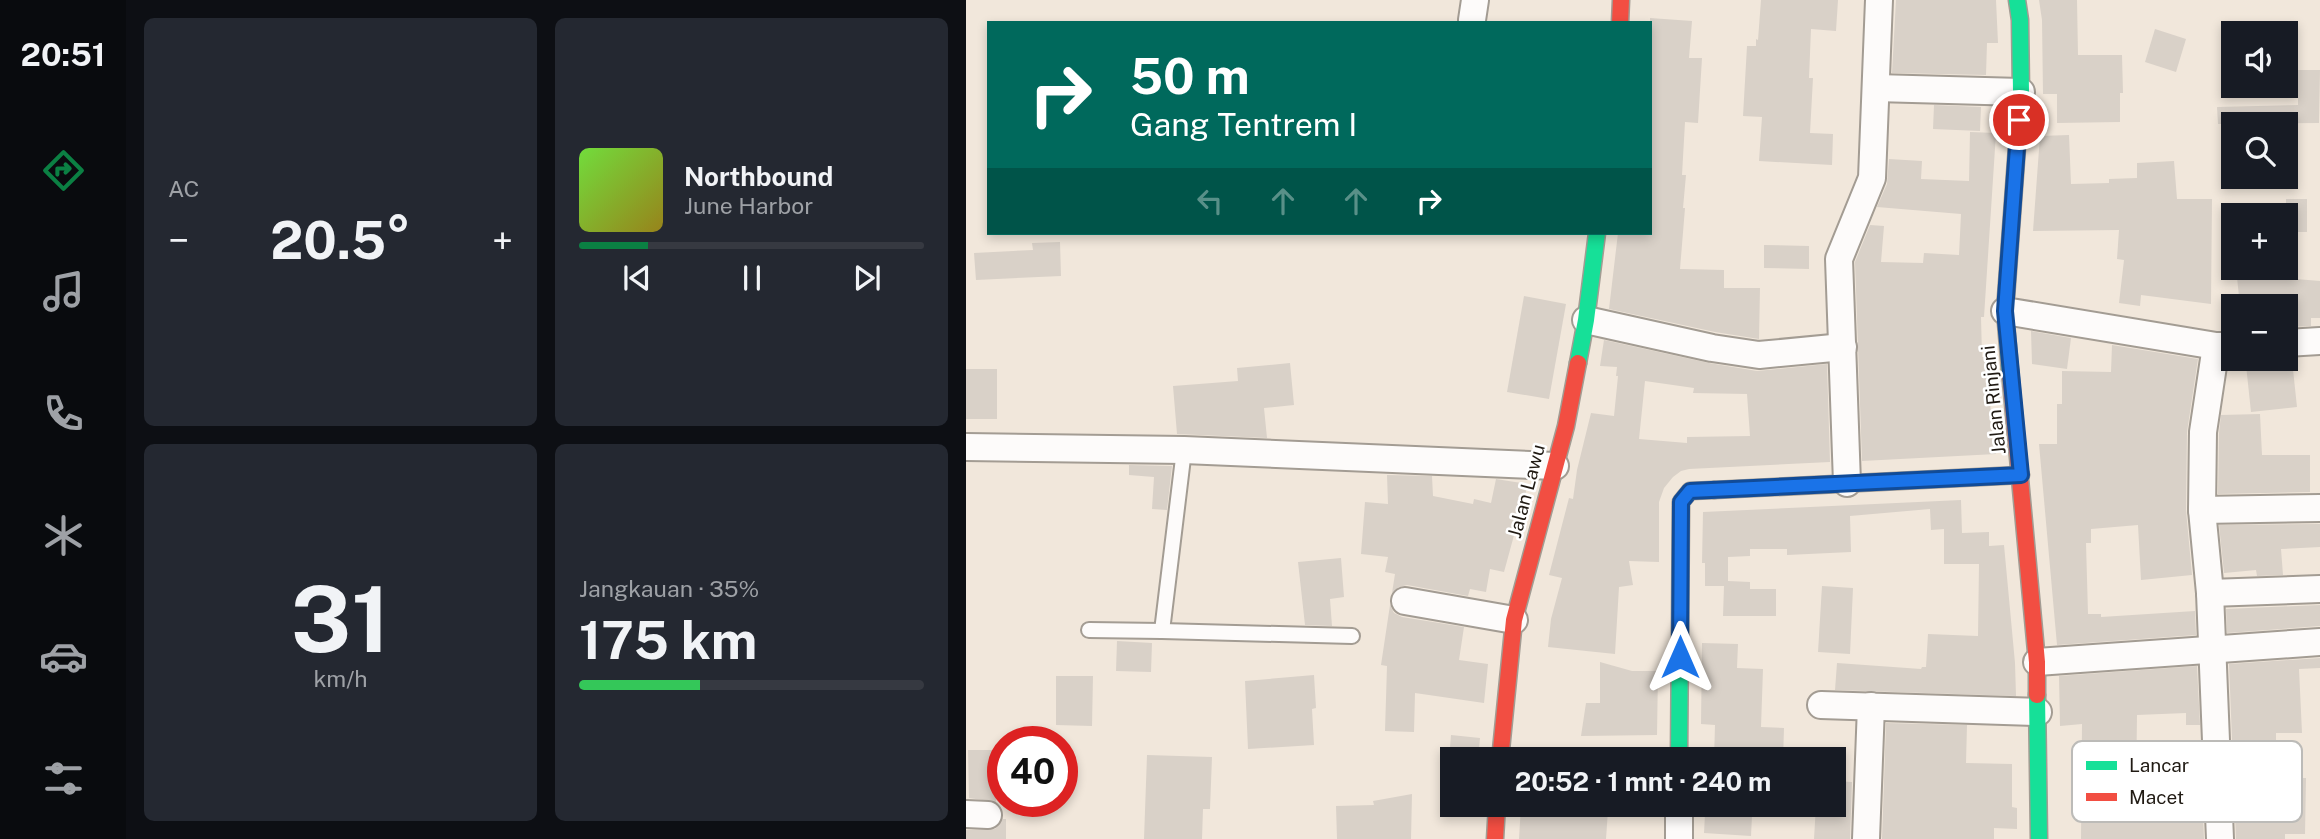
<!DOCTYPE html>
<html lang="id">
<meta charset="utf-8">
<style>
body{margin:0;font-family:"Public Sans",sans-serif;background:#242831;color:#f1f3f6;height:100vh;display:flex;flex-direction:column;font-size:26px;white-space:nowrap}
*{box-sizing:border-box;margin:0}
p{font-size:23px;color:#9ea1a6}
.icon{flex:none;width:38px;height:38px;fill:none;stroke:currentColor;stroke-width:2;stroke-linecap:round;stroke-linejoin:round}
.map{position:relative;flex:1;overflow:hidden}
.sheet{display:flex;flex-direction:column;gap:18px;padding:18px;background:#0d0f14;width:840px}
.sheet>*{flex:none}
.guide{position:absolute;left:21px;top:21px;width:665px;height:214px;border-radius:0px;box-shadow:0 4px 10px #0003;background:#00695c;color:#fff;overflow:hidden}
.buttons{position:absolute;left:1255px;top:21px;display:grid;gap:14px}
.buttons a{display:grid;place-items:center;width:77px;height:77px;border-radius:0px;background:#171b24;box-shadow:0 4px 10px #0003;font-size:35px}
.speed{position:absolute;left:21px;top:726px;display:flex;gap:14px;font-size:35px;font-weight:700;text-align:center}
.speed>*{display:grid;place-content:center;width:91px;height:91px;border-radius:50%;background:#171b24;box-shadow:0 4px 10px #0003;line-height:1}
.speed .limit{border:10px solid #d22;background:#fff;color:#111}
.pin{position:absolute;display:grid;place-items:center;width:60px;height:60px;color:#fff;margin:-30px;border:4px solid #fff;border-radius:50%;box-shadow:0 2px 7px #0007}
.me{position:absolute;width:77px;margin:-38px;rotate:0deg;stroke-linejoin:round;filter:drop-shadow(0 0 5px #0008)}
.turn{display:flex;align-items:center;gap:24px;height:147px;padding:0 28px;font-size:32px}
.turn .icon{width:91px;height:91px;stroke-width:2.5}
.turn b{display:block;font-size:49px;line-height:60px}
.lanes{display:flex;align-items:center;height:66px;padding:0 28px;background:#0003;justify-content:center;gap:35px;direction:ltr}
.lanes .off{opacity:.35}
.big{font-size:52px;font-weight:700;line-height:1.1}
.sheet .widget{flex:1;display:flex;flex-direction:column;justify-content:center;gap:10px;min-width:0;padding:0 24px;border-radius:10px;background:#242831}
.sheet .dial{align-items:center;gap:0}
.dial b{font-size:91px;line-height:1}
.song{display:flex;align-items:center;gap:21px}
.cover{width:84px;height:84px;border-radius:10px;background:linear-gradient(135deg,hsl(100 70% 55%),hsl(50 70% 35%))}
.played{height:7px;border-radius:4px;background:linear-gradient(90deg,#0b8043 20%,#363941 20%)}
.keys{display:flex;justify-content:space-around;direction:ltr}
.heat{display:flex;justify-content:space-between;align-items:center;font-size:38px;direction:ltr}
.charge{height:10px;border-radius:5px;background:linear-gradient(90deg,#34c759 35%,#363941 0)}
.sheet .tiles{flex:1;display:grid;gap:18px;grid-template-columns:repeat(2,1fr)}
.trip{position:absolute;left:474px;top:747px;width:406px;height:70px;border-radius:0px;background:#171b24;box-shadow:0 4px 10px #0003;font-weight:700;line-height:70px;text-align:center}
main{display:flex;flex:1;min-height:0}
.dock{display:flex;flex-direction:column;width:126px;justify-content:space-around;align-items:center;background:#090b0e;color:#9ea1a6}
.dock .icon{width:49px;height:49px}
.dock .current{color:#0b8043}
.dock b{font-size:32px;color:#f1f3f6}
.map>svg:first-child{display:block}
.building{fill:#d9d1c8;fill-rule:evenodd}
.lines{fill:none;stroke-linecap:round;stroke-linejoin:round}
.lane-casing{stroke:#a39c93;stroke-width:18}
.street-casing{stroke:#a39c93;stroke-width:30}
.fast-casing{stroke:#a39c93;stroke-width:19}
.jam-casing{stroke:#a39c93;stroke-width:19}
.lane{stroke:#fdfbfa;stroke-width:14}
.street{stroke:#fdfbfa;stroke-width:26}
.fast{stroke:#16e098;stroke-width:16}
.jam{stroke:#f24e42;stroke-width:16}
.route-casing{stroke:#114b97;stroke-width:18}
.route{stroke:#1a73e8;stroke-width:12}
.labels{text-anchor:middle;stroke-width:5;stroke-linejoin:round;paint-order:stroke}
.street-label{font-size:19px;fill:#211b14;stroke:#fff}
.key{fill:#fff;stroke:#bcbbb8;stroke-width:2}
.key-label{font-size:19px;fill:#211b14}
</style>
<main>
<nav class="dock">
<b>20:51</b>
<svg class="icon current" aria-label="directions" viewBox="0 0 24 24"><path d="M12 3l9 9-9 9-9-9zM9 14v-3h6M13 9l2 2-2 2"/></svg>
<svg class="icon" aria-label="music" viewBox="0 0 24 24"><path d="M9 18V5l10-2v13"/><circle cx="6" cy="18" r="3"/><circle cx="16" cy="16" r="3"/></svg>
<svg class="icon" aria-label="phone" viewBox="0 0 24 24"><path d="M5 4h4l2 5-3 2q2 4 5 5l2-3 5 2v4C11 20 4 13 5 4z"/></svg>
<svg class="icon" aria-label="climate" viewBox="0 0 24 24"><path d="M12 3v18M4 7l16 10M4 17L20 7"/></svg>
<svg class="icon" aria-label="car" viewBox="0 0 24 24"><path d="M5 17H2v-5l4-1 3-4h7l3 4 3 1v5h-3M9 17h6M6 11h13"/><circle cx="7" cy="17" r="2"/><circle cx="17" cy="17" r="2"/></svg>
<svg class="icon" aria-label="filters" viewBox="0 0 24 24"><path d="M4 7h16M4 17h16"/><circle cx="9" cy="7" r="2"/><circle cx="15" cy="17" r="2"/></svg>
</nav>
<section class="sheet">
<div class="tiles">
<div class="widget"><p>AC</p>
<div class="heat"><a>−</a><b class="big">20.5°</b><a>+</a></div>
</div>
<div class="widget">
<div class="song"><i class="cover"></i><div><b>Northbound</b><p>June Harbor</p></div></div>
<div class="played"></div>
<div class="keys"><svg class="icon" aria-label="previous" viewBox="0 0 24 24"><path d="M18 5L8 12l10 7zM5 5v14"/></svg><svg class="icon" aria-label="pause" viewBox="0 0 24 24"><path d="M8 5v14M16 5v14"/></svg><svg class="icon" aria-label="next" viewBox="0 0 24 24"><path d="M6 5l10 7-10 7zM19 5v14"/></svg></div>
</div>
<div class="widget dial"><b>31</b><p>km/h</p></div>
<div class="widget"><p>Jangkauan · 35%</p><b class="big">175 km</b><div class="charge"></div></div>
</div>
</section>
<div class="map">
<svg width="1354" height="839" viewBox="0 0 1354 839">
<rect width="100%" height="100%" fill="#f1e7db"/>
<g class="building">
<polygon points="795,0 872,0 870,31 845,29 843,78 847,78 844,133 867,134 866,165 793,161 796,117 777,116 781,46 790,46 790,39 792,40"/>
<polygon points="930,0 1030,0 1032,43 1021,43 1020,75 926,73"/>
<polygon points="1073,0 1111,0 1112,55 1156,55 1157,93 1154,93 1154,122 1091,123 1091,94 1077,94 1076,20"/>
<polygon points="684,18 726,21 723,58 736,58 732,123 719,122 716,175 720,175 717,208 719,208 714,269 758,270 758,288 794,288 793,339 749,332 643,309 652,233 684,233"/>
<polygon points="1189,29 1220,39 1210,72 1179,62"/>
<polygon points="1332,70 1354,70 1353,123 1252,124 1251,107 1332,105"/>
<polygon points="968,105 1015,107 1014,131 967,129"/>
<polygon points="1004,132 1030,133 1018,317 1015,317 1016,357 1021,357 1027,444 1030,454 896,461 889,262 904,225 918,226 915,262 957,263 958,253 993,255 995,214 911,207 921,184 923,159 956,161 955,179 1003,181"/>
<polygon points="1103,135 1105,184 1143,183 1143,179 1171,178 1171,163 1208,161 1211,199 1246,199 1245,304 1175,295 1174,306 1153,303 1158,260 1151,259 1153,230 1067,231 1074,136"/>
<rect x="1320" y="199" width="21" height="33"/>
<polygon points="94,242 95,276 10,280 8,253 67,250 66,243"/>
<polygon points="798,245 843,246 843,269 798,268"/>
<polygon points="1270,268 1330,268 1330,279 1354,281 1354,318 1345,318 1345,326 1320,327 1320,306 1274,306"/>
<polygon points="558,296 600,304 583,399 541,392"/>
<polygon points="1065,331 1105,338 1101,369 1066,364"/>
<path d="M638 340 743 363 791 371 861 364 864 462 723 469 715 471 707 477 698 488 693 502V562L663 561 667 585 653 587 649 654 582 647 585 619 596 578 583 575 603 498 607 499 611 470 625 413 648 416 652 376H650L651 367 634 366ZM679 381 728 388 727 393 781 394 784 436 721 437V443L673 439Z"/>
<polygon points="1146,345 1232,359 1221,432 1220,510 1226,575 1175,580 1172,525 1125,529 1125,543 1120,543 1122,614 1135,614 1135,617 1229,611 1230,635 1091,645 1073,444 1091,444 1091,404 1096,404 1096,371 1145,372"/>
<polygon points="1326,360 1331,407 1285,412 1280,365"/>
<polygon points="324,363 328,405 298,408 301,438 211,434 207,386 272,381 271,368"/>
<rect x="0" y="369" width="31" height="50"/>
<polygon points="1294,414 1296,455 1344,455 1344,492 1252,494 1253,433 1255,415"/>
<polygon points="163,465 206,466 201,510 186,509 188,477 163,475"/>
<polygon points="421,475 466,476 467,496 507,504 508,499 525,503 530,479 562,484 538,572 524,569 520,592 504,589 502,596 441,585 433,587 426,593 429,574 419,572 422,557 395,554 399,502 422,504"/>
<polygon points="995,500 996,533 1023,532 1023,546 1038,545 1049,663 1050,696 869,690 871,663 955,669 956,667 960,667 962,634 1012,636 1013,564 978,564 978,529 965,530 964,509 884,516 885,552 821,555 821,549 784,549 784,556 762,557 762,581 784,582 784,589 810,589 810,616 757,616 758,586 739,586 739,563 736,563 737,512"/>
<polygon points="1354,524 1354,547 1315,549 1317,575 1291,576 1290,570 1258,573 1253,525"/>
<polygon points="375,558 378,597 364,599 366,626 339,625 332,562"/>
<polygon points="856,586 887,588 884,654 852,652"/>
<polygon points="424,605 428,613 436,617 498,627 493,660 522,664 518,703 449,693 448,732 419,731 421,666 415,665"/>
<polygon points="1354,605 1354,626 1261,633 1260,609"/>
<polygon points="151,641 186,643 185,672 150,671"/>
<polygon points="736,643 772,644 771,668 797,669 795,727 818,728 817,760 748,760 749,725 735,724"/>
<polygon points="1354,658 1354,668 1333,669 1336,733 1310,733 1310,778 1340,778 1339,834 1319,834 1319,839 1270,839 1263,664"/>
<polygon points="634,662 666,671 692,671 691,735 615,736 620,703 634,703"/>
<polygon points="1231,666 1234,725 1220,725 1220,713 1171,715 1170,793 1236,794 1238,839 1115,839 1116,724 1094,726 1093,676"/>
<polygon points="348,675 350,708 346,709 348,745 282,749 279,681"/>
<polygon points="90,676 127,676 126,726 90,725"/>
<polygon points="920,723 1001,725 1000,763 1046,764 1046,807 1051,808 1051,829 1028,828 1028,839 916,839"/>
<polygon points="485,735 514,738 512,760 483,760"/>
<polygon points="2,750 30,750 30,802 3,798"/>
<polygon points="181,755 246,757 244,809 237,809 236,839 178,839"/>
<polygon points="868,781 886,782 884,839 848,839 850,805 868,805"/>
<polygon points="446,794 445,839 371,839 370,806 408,805 407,801"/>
<polygon points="555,805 594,805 642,810 640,839 553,839"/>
<polygon points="743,805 783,805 783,816 786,816 785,836 738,833 739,814 743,814"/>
<polygon points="37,819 40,819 40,839 0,839 0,830 29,829"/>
</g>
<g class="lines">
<defs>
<g id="lane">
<polyline points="123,630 196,631 218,450"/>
<polyline points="196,631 386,636"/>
</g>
<g id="street">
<polyline points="506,20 509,0"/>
<polyline points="910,88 1055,92"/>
<polyline points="1039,311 1250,346 1265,346"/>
<polyline points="620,320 746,348 793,355 877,347"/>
<polyline points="1320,343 1354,341"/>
<polyline points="1250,346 1237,432 1236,510 1244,593 1254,839"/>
<polyline points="0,447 218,450 589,466"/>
<polyline points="881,483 873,259 906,178 913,0"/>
<polyline points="1236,510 1354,508"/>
<polyline points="1244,593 1354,589"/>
<polyline points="439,601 548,620"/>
<polyline points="1071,662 1354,642"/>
<polyline points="855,705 1072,712"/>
<polyline points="0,814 22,815"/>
<polyline points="713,839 713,805"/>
<polyline points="900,839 905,706"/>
</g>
<g id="fast">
<polyline points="612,363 620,320 631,233"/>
<polyline points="1044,371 1039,311 1055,92 1054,20 1051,0"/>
<polyline points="1071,695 1073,839"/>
<polyline points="713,760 715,502 724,491 748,490"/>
</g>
<g id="jam">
<polyline points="654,23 655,0"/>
<polyline points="1044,371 1071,662 1071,695"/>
<polyline points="748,490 1055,475"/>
<polyline points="534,760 548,620 600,426 612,363"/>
<polyline points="529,839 531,805"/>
</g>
</defs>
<use href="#lane" class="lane-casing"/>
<use href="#street" class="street-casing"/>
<use href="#fast" class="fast-casing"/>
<use href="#jam" class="jam-casing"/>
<use href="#lane" class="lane"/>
<use href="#street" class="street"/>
<use href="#fast" class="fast"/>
<use href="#jam" class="jam"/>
</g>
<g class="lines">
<defs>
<polyline id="route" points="714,657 715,502 724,491 1055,475 1039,311 1053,120"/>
</defs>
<use href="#route" class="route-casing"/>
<use href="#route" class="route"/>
</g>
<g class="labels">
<g class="street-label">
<text transform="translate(1027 400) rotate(-96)" y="7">Jalan Rinjani</text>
<text transform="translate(560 491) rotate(-75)" y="7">Jalan Lawu</text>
</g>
</g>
<rect x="1106" y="741" width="230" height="81" rx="10" class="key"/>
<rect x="1120" y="761" width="31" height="9" fill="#16e098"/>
<rect x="1120" y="793" width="31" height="8" fill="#f24e42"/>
<g class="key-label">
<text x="1163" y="772">Lancar</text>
<text x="1163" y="804">Macet</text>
</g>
</svg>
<div class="buttons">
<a><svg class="icon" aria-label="sound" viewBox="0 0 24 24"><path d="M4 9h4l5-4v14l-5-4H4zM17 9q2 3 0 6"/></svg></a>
<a><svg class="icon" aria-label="search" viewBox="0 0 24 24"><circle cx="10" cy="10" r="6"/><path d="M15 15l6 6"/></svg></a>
<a>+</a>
<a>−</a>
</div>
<div class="speed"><div class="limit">40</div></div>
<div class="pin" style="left:1053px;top:120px;background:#d93025"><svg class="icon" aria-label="arrive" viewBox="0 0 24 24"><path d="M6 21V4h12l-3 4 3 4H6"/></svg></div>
<svg class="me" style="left:714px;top:657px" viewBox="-20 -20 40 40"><path d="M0-17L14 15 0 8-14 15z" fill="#1a73e8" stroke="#fff" stroke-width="4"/></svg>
<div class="trip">20:52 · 1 mnt · 240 m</div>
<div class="guide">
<div class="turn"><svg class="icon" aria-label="right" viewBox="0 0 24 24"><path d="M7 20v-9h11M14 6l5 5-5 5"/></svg><div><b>50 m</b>Gang Tentrem I</div></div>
<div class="lanes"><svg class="icon off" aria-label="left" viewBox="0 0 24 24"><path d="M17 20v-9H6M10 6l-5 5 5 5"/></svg><svg class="icon off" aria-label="ahead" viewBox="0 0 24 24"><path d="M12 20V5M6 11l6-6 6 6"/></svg><svg class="icon off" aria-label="ahead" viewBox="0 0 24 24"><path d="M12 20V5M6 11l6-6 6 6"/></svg><svg class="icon" aria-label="right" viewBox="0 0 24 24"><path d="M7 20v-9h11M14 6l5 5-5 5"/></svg></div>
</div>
</div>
</main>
